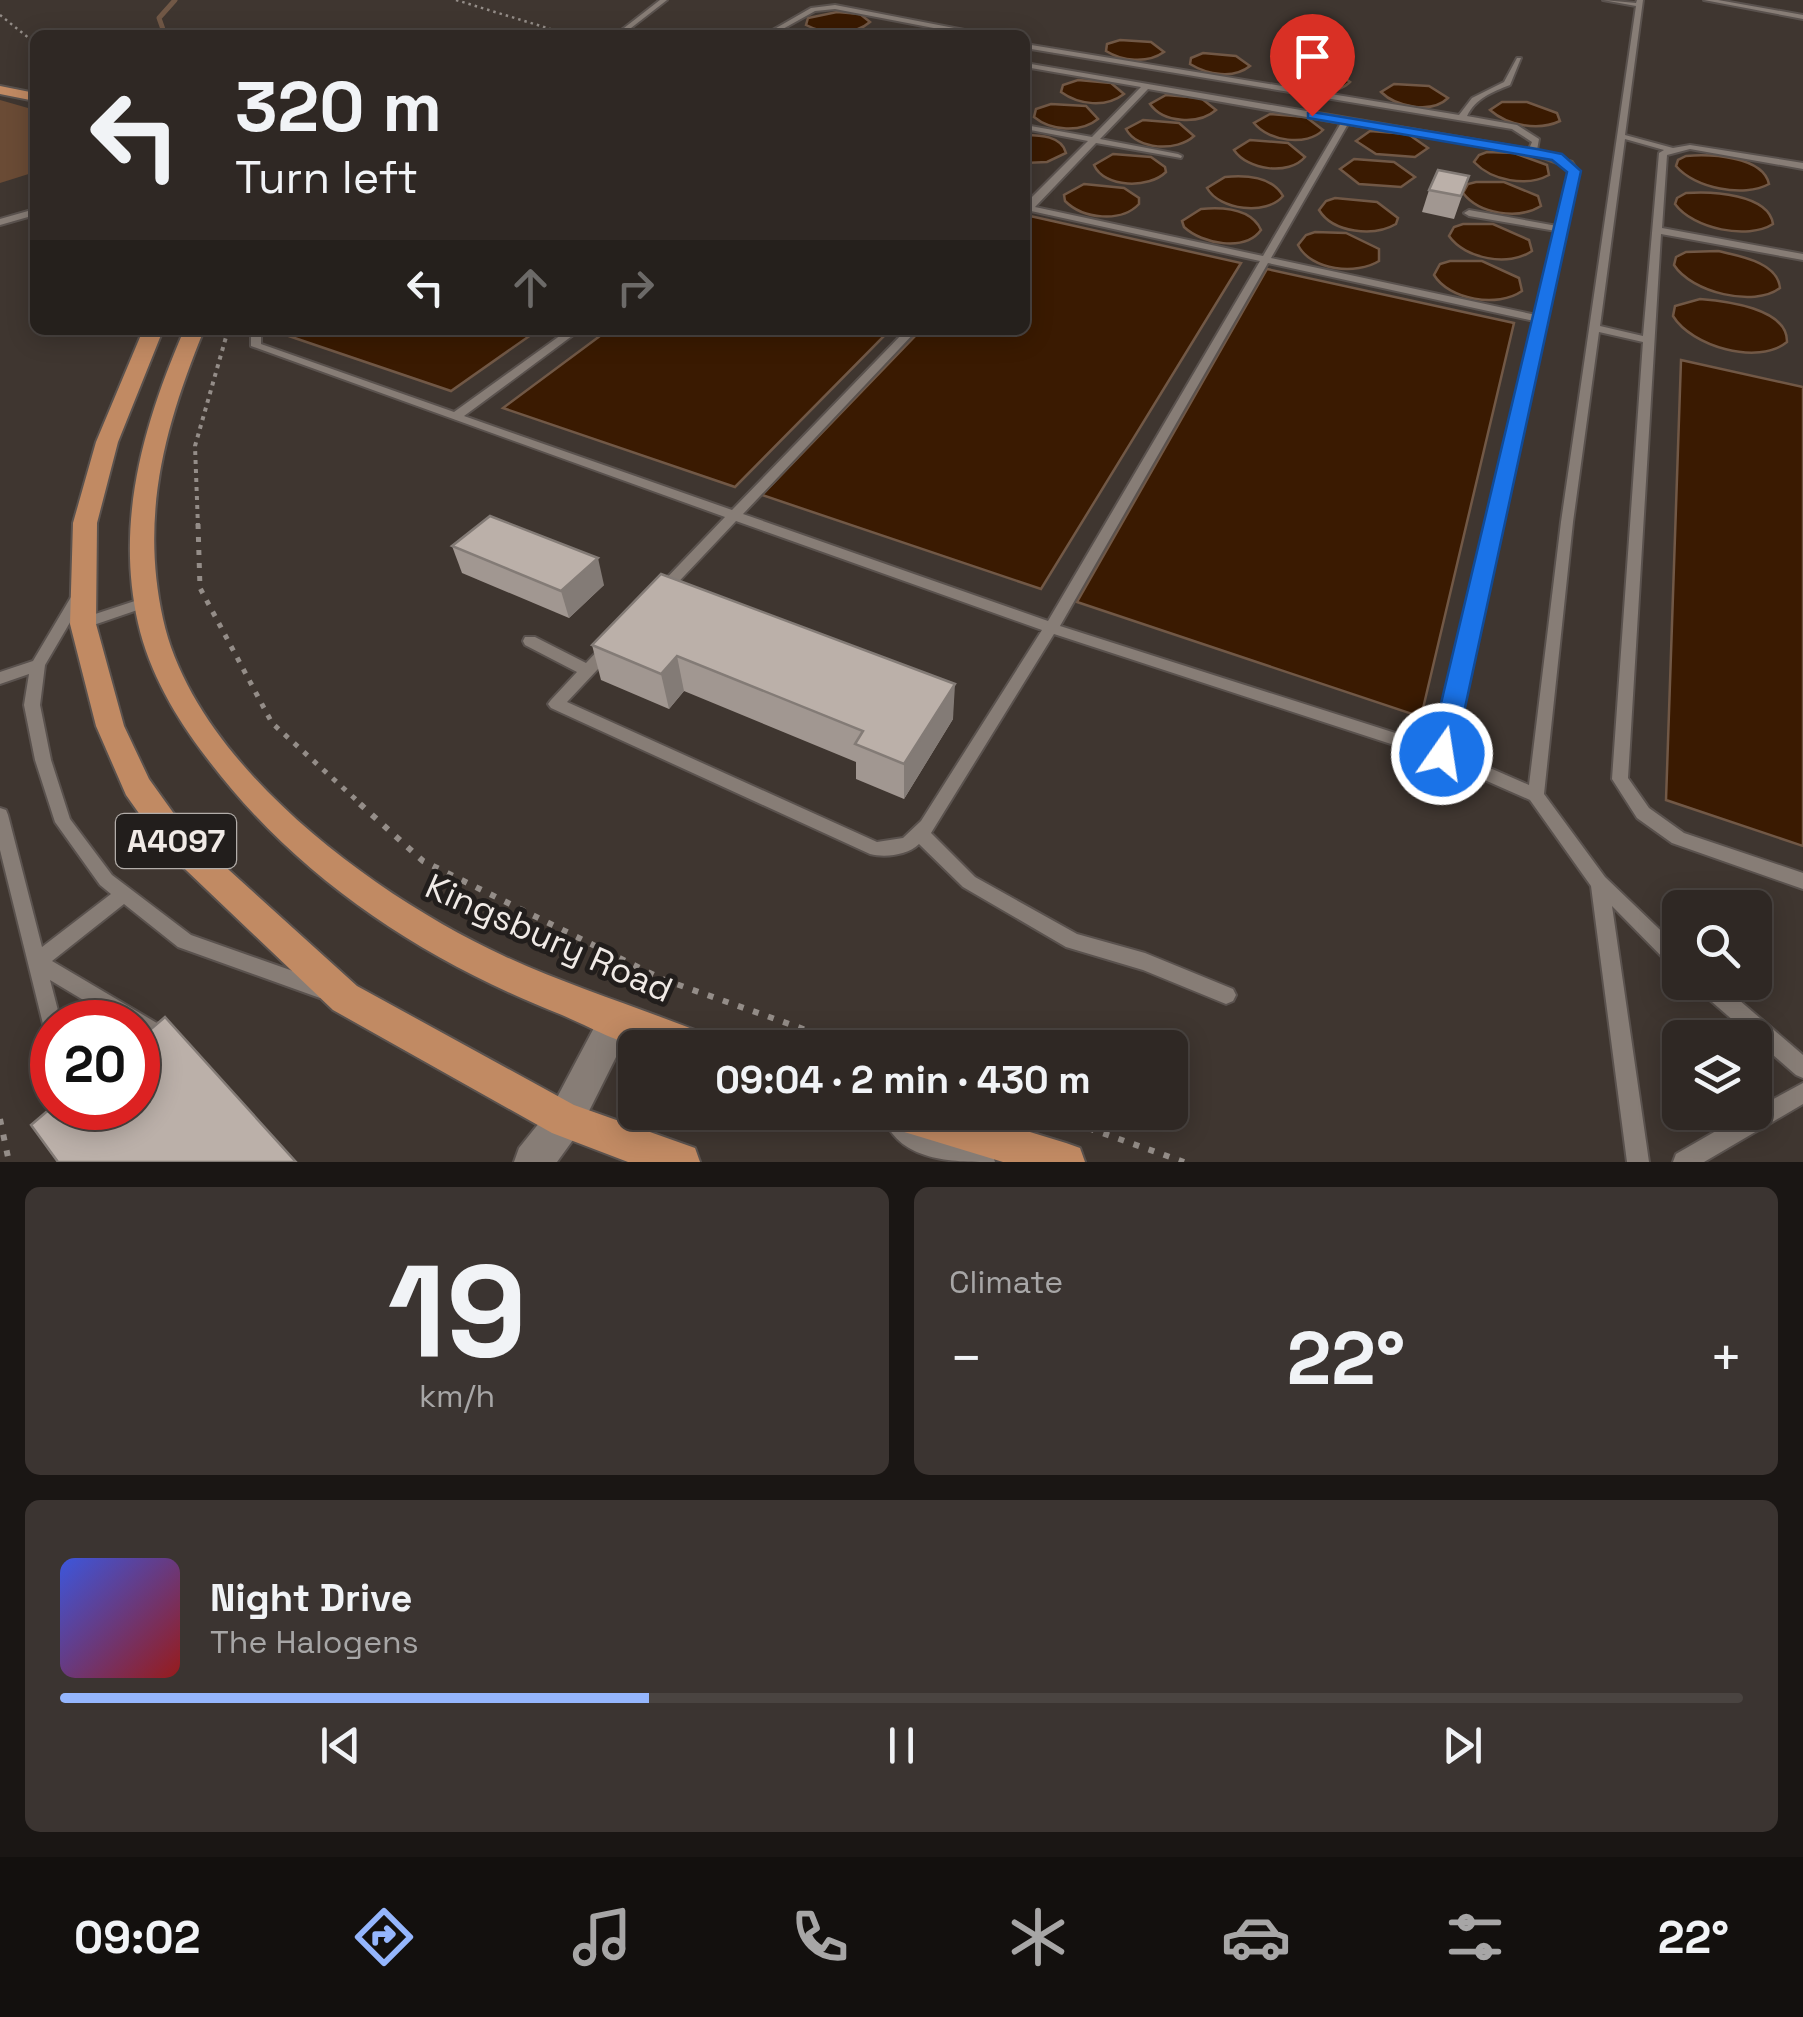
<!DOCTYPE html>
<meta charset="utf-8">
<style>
body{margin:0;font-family:"Space Grotesk",sans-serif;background:#3b3431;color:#f1f3f6;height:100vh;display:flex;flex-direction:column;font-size:38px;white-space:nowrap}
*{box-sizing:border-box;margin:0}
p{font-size:32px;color:#a7a6a6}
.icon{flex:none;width:55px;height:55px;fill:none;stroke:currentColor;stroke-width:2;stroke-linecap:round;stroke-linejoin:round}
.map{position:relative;height:1162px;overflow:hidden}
.panel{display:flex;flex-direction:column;gap:25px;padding:25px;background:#1a1614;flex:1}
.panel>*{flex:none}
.hud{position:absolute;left:30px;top:30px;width:1000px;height:305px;border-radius:15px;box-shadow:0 5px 25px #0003,0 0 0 2px #4a4441;background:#2f2824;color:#f1f3f6;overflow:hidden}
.buttons{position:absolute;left:1662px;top:890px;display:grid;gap:20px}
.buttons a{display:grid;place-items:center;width:110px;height:110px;border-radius:15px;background:#2f2824;box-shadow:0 5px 25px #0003,0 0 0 2px #4a4441;font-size:50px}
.speed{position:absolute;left:30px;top:1000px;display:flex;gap:20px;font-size:50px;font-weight:700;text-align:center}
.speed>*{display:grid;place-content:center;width:130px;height:130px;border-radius:50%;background:#2f2824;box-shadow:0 5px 25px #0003,0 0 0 2px #4a4441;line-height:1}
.speed .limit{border:15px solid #d22;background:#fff;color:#111}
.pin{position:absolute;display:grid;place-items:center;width:85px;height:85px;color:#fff;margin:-102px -42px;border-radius:50% 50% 50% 0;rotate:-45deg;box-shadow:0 0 10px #0007}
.pin .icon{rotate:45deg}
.me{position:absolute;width:110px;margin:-55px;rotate:13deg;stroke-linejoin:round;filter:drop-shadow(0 0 8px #0008)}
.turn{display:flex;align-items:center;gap:35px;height:210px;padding:0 40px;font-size:45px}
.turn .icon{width:130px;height:130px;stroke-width:2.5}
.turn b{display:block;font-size:70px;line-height:85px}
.lanes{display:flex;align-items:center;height:95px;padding:0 40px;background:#0003;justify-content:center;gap:50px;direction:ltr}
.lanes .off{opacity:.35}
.big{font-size:75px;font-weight:700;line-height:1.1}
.panel .widget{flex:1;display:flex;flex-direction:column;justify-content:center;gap:15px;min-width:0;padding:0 35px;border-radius:15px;background:#3b3431}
.panel .dial{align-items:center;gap:0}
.dial b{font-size:130px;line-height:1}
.song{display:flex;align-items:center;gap:30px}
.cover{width:120px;height:120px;border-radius:15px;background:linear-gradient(135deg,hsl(230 70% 55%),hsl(0 70% 35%))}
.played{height:10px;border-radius:5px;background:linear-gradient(90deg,#95b6fd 35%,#4a4441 35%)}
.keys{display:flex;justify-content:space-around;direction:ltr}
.heat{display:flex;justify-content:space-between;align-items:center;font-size:55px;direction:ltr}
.panel .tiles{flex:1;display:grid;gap:25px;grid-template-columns:1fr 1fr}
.widget:last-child{grid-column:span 2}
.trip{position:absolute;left:618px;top:1030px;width:570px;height:100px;border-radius:15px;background:#2f2824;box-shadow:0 5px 25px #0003,0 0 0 2px #4a4441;font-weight:700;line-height:100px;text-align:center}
.menu{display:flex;height:160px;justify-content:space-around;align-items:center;background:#13100e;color:#a7a6a6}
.menu .icon{width:70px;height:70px}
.menu .selected{color:#95b6fd}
.menu b{font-size:45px;color:#f1f3f6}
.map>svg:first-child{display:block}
.green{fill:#6a4b35}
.water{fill:#3a1a01;stroke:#715846;stroke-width:2.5}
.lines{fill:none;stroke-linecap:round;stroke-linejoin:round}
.stream{stroke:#715846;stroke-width:5}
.lane-casing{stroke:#5a524e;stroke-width:4}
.street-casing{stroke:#5a524e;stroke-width:4}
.primary-casing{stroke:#5a524e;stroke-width:4}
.path-far3{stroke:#948d88;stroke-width:2.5;stroke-dasharray:2.5 4;stroke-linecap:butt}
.path-far2{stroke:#948d88;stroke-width:4;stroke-dasharray:4 5;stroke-linecap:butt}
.path-far1{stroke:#948d88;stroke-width:5;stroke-dasharray:5 8;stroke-linecap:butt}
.path{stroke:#948d88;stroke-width:6;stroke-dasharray:6 10;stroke-linecap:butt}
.lane{fill:#877d76;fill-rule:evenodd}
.street{fill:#877d76;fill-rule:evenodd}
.primary{fill:#c18a63;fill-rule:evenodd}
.wall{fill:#a19791}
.shaded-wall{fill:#837b76}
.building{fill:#bbb0a9;stroke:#837b76;stroke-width:2.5}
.route{fill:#1a73e8;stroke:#114b97;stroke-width:2.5}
.labels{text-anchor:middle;stroke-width:10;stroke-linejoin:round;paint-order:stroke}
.shield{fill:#221e1c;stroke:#b2ada9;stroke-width:2.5}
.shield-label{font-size:32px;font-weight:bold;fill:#f0eae6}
.street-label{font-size:35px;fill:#f0eae6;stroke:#221e1c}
</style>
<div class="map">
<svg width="1803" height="1162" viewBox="0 0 1803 1162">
<rect width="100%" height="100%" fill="#3f3630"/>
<polygon class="green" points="0,100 35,110 35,172 0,183"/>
<g class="water">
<path d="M837 12 860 14 870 22C854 36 825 35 806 25L808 18Z"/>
<path d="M1120 40 1151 42 1164 52C1147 64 1122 61 1106 51L1107 44Z"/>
<path d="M1203 53 1236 56 1250 66C1234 79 1208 75 1190 64L1191 58Z"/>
<path d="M1300 69 1334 71 1350 82C1335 97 1301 92 1286 77Z"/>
<path d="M1078 80 1111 83 1124 94C1106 108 1079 105 1061 92L1063 85Z"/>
<path d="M1394 84 1429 86 1448 98C1432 114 1396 107 1381 92Z"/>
<path d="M1166 95 1201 98 1216 110C1199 125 1163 123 1150 104Z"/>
<path d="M1502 102H1527L1557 113 1560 121C1539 131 1508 126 1490 110Z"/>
<path d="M1051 104 1086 106 1098 119C1081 133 1051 131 1034 117L1036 109Z"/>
<path d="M1270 114 1306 117 1323 130C1307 147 1268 141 1254 123Z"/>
<path d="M1143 120 1179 123 1194 136C1177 152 1137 150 1126 129Z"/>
<polygon points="1370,131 1408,134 1428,148 1415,157 1376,154 1356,141"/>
<path d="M1025 135C1040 135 1062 136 1066 153L1047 162 1025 163Z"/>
<path d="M1250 140 1288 143 1305 157C1289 176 1247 170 1234 150Z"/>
<path d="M1487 152 1514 153 1547 165 1549 175C1527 187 1492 181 1474 162L1479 155Z"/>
<path d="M1113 154 1151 157 1165 167 1166 172C1149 189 1104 188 1094 165Z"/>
<path d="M1686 156C1710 154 1763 156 1769 184 1744 198 1694 188 1676 166L1678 160Z"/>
<polygon points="1354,159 1394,162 1415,177 1401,187 1359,184 1340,169"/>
<path d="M1225 177C1246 175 1272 176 1283 196 1267 216 1219 210 1207 188Z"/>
<path d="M1476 182H1504L1538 196 1541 206C1518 220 1479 214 1463 193L1468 184Z"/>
<path d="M1084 184 1124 188 1139 198V204C1121 223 1083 219 1065 201L1064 195Z"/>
<path d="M1686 193C1711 191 1769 194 1773 224 1748 240 1693 229 1675 204L1677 198Z"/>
<path d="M1335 198 1377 202 1398 218 1396 224C1374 237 1333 233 1319 210L1326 201Z"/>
<path d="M1201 209C1223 207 1251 208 1261 230 1245 252 1202 244 1184 227L1182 221Z"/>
<polygon points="1030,216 1241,263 1041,589 762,495 921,330 1025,330 1025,222"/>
<path d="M1463 224H1493L1529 240 1532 251C1509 267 1465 259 1449 236L1454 227Z"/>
<path d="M1315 232 1346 233 1379 249V261C1357 275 1311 271 1298 245L1306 235Z"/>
<path d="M1718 251C1739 256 1778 262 1780 288 1754 308 1691 292 1674 265L1676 257 1686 252Z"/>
<path d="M1450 261H1482L1519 278 1522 291C1498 308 1449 300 1434 275L1440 264Z"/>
<polygon points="1267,269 1514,323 1421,717 1077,602"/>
<path d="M1700 299C1725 301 1788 308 1787 342 1758 366 1691 346 1673 316L1675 306Z"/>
<polygon points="271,330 538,330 451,391"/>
<polygon points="608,330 890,330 735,487 503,408"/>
<polygon points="1681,360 1803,387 1803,846 1666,800"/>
</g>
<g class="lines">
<polyline class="stream" points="165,35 159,18 175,0"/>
<defs>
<g id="lane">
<polygon points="660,0 667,0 622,35 615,35"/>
<path d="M1603 0 1636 3 1637 0H1643L1625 135 1673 148 1690 145 1803 163V169L1690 149 1667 155 1662 228 1803 254V260L1661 234 1628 778 1649 808 1684 833 1803 873V889L1672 843 1637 818 1612 779 1643 342 1599 332 1573 522 1544 794 1605 877 1680 949V971L1673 968 1612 906 1649 1162H1627L1591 886 1530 800 1437 759 1054 634 931 833 975 877 1077 934 1145 953 1233 989 1236 995 1233 1001 1226 1004 1143 970 1066 947 963 887 919 844C908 855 885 858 870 854L551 708 548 704 551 700 577 672 525 645 523 641 525 637H535L586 663 603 645H613L615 649 613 653 567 702 877 842 903 838 921 821 1042 630 736 521 668 593H658L656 590 658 587 725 517 251 346V330H261V344L454 412 568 330H580L464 416 732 510 906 330H917L743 514 1048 621 1260 261 1031 211 1025 215V204L1088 141 1025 129V125L1092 137 1141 87 1025 67V63L1529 149 1532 142 1512 129 1025 48V44L1459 115 1472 98 1504 82 1517 58H1521L1510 85C1492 92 1476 98 1467 116L1517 125 1539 139 1537 150 1572 162 1578 171 1451 751 1529 785 1561 522 1636 6ZM1148 89 1341 123 1263 256 1035 207 1096 143 1181 158 1182 156 1178 154 1100 139ZM1348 124 1535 155 1566 166 1570 171 1557 226 1469 210 1464 213 1469 216 1556 231 1536 315 1271 258ZM1625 139 1664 150 1659 153 1643 336 1600 326ZM1268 263 1534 321 1436 746 1060 626Z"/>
<polygon points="1704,0 1718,0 1803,15 1803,19"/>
<polygon points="835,5 980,33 983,35 970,35 835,9 815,11 772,35 764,35 811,8"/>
<polygon points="35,209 35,215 0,225 0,219"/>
<polygon points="79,590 86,595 45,665 40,705 51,760 70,819 112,875 191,935 327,983 330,989 327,995 320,998 178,947 124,904 52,961 172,1032 175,1039 172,1046 165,1049 138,1033 138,1022 120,1022 50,980 61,1022 52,1022 52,1034 45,1032 0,850 0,808 6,810 8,815 42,947 111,894 100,885 55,822 35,760 24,705 29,674 0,684 0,672 33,661 74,592"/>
<polygon points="147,597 152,599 154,602 152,605 82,629 75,624 77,620"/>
<polygon points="1694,982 1718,982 1803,1055 1803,1078 1796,1075 1696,988"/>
<polygon points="1803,1083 1803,1104 1704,1162 1673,1162 1676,1154 1749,1112 1755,1112 1755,1109"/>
</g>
<g id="street">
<polygon points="616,1004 628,1009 634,1021 578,1133 557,1162 514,1162 519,1148 552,1107 604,1009"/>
<path d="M891 1112H923L966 1139 990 1148 995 1162C956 1162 904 1162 886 1123Z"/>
</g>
<g id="primary">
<polygon points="0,86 35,93 35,101 0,94"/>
<polygon points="143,330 163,330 118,442 97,523 96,624 124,726 149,779 187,832 357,986 574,1105 695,1148 700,1162 628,1162 552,1133 333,1010 165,850 126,795 96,726 70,624 73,523 96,442"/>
<path d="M184 330H204C165 425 140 515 163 619 195 765 376 897 504 956 571 987 641 1008 710 1036L715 1048C693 1048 668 1051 647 1048 619 1044 588 1026 562 1015 422 960 297 878 206 757 176 718 149 672 138 623 115 520 144 423 184 330Z"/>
<polygon points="882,1112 965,1112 1066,1143 1080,1148 1085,1162 1003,1162 901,1131 888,1125"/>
</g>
</defs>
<use href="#lane" class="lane-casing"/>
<use href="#street" class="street-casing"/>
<use href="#primary" class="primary-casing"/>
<g class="path-far3">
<polyline points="456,0 570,35"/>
<polyline points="0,15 35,43"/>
</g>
<polyline class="path-far2" points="198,527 195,446 228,330"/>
<polyline class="path-far1" points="198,524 200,588 272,723 363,806"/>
<g class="path">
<polyline points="360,804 423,861 662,979 857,1048"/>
<polyline points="1043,1112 1184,1162"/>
<polyline points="0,1119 9,1162"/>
</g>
<use href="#lane" class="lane"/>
<use href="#street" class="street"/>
<use href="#primary" class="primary"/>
</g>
<g class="wall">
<polygon points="1469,176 1454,219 1422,212 1429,190"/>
<polygon points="452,546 604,585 569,618 462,573"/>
<polygon points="661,574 953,719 904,799 856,779 856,762 684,691 669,709 601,680 592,645"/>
</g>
<g class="shaded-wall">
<polygon points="598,558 604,585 569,618 561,591"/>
<polygon points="677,656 684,691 669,709 661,674"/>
<polygon points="955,684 953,719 904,799 904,764"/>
</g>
<g class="building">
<polygon points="1438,170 1469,176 1461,196 1429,190"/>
<polygon points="490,516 598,558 561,591 452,546"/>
<polygon points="661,574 955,684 904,764 855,744 863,731 677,656 661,674 592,645"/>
<polygon points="165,1017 296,1162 58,1162 31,1125 52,1107 138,1108 138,1040"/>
</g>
<polygon class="route" points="1312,112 1537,149 1562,154 1581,171 1455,754 1452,761 1442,764 1433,761 1429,754 1567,172 1552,160 1308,118 1308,113"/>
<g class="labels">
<rect class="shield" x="116" y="814" width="120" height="54" rx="8"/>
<g class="shield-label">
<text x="176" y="852">A4097</text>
</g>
<g class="street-label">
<text transform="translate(549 938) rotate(24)" y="12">Kingsbury Road</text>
</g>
</g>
</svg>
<div class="buttons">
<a><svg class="icon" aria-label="search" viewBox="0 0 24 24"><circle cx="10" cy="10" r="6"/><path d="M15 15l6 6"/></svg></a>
<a><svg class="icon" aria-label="layers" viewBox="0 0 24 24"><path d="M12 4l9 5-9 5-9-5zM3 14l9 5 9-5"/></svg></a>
</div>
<div class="speed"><div class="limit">20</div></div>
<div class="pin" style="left:1312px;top:116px;background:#d93025"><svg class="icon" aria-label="arrive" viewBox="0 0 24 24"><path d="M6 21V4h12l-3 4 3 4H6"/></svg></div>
<svg class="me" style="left:1442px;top:754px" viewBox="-20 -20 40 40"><circle r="17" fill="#1a73e8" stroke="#fff" stroke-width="3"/><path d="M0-11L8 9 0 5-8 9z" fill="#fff"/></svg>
<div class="trip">09:04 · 2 min · 430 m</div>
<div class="hud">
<div class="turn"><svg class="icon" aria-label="left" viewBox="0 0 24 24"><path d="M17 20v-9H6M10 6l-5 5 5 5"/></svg><div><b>320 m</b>Turn left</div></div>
<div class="lanes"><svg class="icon" aria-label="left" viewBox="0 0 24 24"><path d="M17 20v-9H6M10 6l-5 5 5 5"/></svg><svg class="icon off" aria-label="ahead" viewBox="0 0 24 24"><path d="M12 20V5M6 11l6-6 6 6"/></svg><svg class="icon off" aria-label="right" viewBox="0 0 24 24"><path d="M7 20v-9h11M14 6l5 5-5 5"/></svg></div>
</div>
</div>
<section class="panel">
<div class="tiles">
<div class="widget dial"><b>19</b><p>km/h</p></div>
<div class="widget"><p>Climate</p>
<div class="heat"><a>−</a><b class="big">22°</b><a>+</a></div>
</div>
<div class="widget">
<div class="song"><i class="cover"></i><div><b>Night Drive</b><p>The Halogens</p></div></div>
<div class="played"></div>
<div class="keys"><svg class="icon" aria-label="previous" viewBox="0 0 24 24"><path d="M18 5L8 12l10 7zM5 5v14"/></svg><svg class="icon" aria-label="pause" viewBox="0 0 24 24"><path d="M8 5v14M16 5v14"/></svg><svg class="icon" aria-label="next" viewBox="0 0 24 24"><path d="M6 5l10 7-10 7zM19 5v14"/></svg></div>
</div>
</div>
</section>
<nav class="menu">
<b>09:02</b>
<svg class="icon selected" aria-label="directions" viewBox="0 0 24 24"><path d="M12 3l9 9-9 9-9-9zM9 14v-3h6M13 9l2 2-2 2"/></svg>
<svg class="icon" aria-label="music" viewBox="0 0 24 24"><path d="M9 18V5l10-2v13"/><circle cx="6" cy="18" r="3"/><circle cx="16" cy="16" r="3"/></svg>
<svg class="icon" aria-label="phone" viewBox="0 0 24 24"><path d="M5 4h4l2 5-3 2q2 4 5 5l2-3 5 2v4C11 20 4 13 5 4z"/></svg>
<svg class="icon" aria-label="climate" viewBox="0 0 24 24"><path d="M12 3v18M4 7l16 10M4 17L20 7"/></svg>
<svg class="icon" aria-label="car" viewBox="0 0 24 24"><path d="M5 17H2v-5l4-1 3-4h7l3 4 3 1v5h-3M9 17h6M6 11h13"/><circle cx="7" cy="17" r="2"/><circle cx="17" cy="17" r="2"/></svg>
<svg class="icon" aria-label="filters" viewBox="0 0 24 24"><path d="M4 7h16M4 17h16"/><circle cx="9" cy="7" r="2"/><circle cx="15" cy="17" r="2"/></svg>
<b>22°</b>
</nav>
